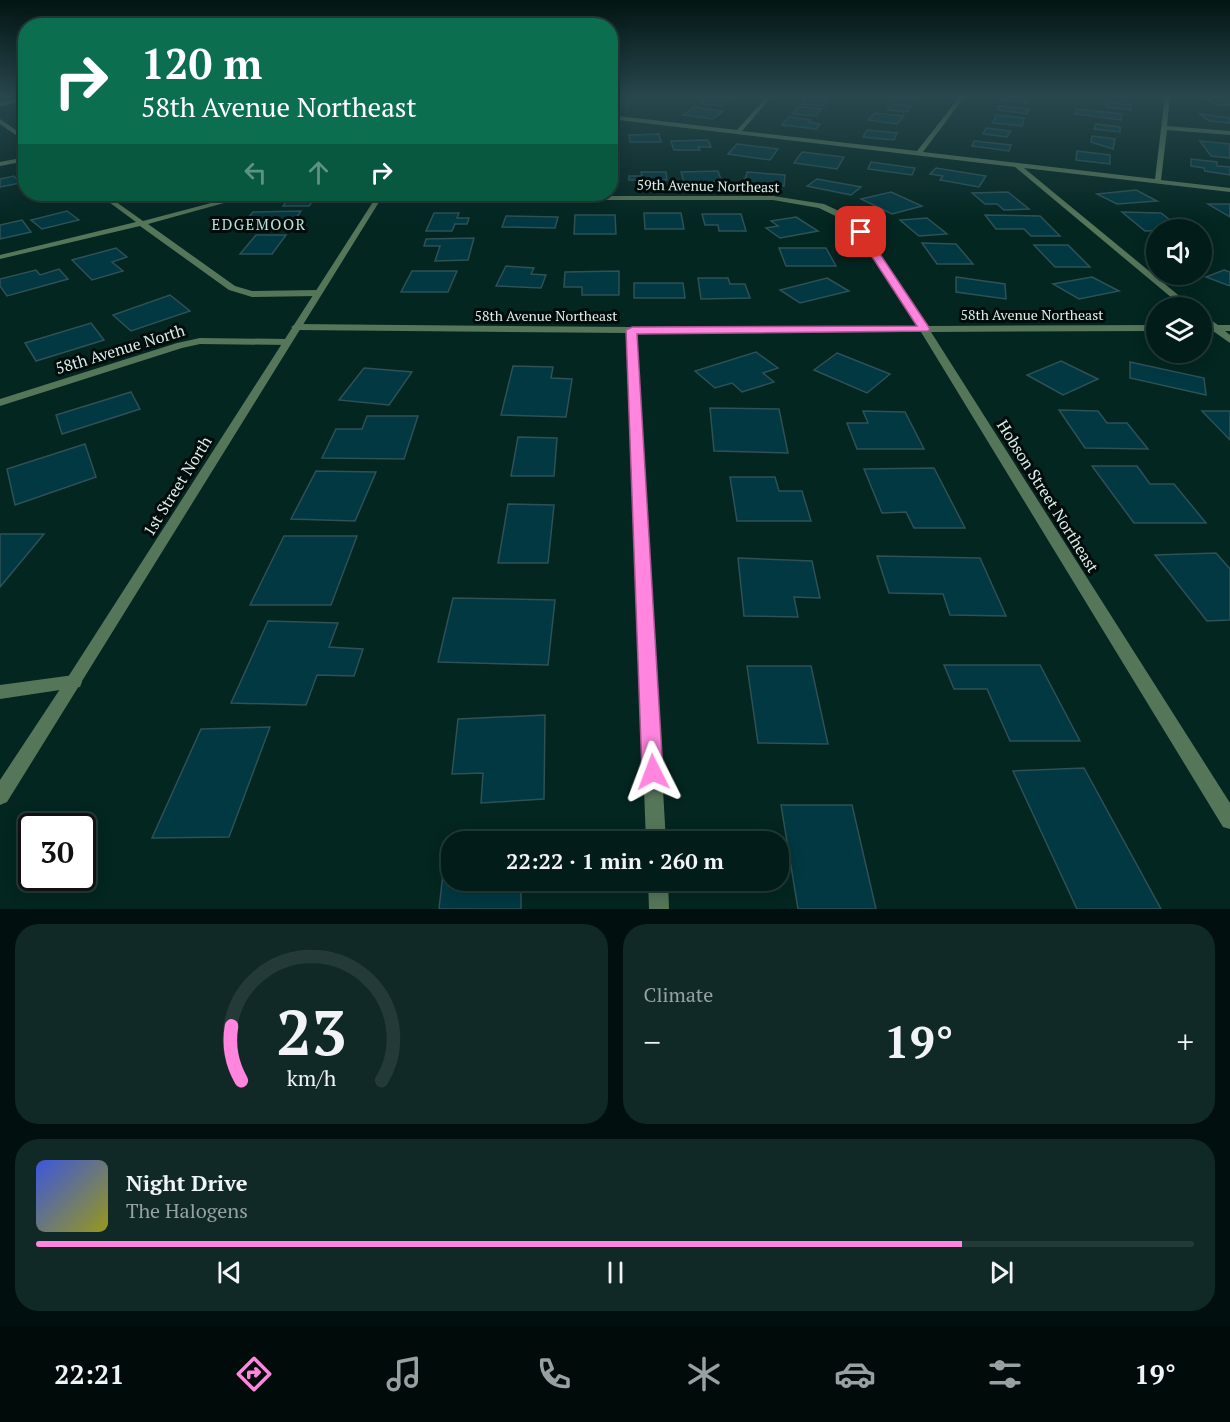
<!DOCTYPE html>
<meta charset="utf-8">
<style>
body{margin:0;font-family:"PT Serif",serif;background:#102926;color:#f1f3f6;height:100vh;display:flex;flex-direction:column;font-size:22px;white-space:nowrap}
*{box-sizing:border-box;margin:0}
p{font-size:20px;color:#96a1a2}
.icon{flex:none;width:33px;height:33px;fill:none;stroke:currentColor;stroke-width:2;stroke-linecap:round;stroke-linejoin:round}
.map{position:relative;height:909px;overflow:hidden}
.side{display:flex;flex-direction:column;gap:15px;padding:15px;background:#010f0e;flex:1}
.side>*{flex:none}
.guide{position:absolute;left:18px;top:18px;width:600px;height:183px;border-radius:24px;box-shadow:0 3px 15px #0003,0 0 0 2px #233a38;background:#0b6e4f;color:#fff;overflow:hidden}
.controls{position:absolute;left:1146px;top:219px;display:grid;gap:12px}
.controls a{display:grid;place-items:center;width:66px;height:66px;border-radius:50%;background:#021c19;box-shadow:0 3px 15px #0003,0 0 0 2px #233a38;font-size:30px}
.speed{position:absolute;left:18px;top:813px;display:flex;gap:12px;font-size:30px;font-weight:700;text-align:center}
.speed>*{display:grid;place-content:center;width:78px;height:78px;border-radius:50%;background:#021c19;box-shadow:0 3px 15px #0003,0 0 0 2px #233a38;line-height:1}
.speed .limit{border:3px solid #111;border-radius:9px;background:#fff;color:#111}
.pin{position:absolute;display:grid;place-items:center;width:51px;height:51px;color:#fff;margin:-26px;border-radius:12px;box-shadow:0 3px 9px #0006}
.me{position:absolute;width:66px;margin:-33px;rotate:357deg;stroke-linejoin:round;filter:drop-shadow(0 0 4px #0008)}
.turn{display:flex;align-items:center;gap:21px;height:126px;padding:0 24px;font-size:27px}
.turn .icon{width:78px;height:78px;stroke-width:2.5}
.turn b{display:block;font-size:42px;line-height:51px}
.lanes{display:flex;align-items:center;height:57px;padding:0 24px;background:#0003;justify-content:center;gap:30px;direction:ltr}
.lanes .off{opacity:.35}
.big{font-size:45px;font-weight:700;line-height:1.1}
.side .tile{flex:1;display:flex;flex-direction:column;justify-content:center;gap:9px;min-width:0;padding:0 21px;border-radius:24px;background:#102926}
.side .dial{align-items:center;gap:0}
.dial svg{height:156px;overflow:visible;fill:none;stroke:#233a38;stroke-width:7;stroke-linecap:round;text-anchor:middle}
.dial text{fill:#f1f3f6;stroke:none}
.song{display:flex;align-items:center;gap:18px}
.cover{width:72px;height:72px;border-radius:9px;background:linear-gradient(135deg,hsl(230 70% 55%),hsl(60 70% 35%))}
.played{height:6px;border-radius:3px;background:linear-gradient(90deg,#ff85de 80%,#233a38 80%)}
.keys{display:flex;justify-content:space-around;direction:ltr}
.heat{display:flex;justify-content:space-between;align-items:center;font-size:33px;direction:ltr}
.side .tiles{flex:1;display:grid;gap:15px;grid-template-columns:1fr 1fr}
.tile:last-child{grid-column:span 2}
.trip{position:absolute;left:441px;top:831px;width:348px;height:60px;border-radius:24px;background:#021c19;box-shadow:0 3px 15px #0003,0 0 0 2px #233a38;font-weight:700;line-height:60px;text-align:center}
.menu{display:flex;height:96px;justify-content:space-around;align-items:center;background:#010b0a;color:#96a1a2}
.menu .icon{width:42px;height:42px}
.menu .on{color:#ff85de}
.menu b{font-size:27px;color:#f1f3f6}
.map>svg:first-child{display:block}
.building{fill:#023841;stroke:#2e5057;stroke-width:1.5}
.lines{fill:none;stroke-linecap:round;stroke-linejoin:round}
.minor{fill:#56765a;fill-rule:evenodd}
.tertiary{fill:#56765a;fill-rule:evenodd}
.route{fill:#ff85de;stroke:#a65690;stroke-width:1.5}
.labels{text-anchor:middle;stroke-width:6;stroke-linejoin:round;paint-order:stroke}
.far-street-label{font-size:14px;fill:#dcefea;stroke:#020c0a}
.far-neighbourhood-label{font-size:15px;letter-spacing:1.5px;fill:#bce2d9;stroke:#020c0a}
.street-label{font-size:16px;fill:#dcefea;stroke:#020c0a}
</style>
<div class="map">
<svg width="1230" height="909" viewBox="0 0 1230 909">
<rect width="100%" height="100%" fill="#032621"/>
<g class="building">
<polygon points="711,95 721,95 733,97 723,106 702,104"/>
<polygon points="879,95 918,95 915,100"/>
<polygon points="1002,95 1023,95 1028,103 1006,101"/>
<polygon points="807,96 829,98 824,106 802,104"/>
<polygon points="1204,97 1222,98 1230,105 1214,104"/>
<polygon points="610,100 630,101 628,106 610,106"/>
<polygon points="1107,102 1131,105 1131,110 1106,107"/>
<polygon points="892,104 911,106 907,112 887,110"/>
<polygon points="999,106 1029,109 1027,114 997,110"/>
<polygon points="694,107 723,111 713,119 683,115"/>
<polygon points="799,107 821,109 816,116 792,114"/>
<polygon points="1077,109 1122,114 1121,120 1075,114"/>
<polygon points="875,113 904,116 897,124 868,120"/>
<polygon points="1200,114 1230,118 1230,123 1209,121"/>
<polygon points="996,115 1024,118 1022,126 993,123"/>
<polygon points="789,117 811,120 809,122 820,124 816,129 782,125"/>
<polygon points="1096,124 1120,127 1120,132 1094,129"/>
<polygon points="986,128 1011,131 1007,137 983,134"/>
<polygon points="867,130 897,133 894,140 863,137"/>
<polygon points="659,134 661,142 630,142 629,135"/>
<polygon points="1092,136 1115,139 1113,149 1091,142"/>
<polygon points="708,140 711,147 698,147 700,150 674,150 671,141"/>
<polygon points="974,141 1011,145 1009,151 972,146"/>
<polygon points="1200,141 1229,144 1230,158 1211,156"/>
<polygon points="737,144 778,149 770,160 728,154"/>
<polygon points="1077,151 1110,155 1110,164 1076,160"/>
<polygon points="802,152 844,157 837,169 794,163"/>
<polygon points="1191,159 1217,162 1217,166 1230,167 1230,175 1205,171 1204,168 1191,166"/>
<polygon points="871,162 915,168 912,175 868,169"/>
<polygon points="936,168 986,176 979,187 940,180 943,176 930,174"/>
<polygon points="718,171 722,182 684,182 681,172"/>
<polygon points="641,172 666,172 667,180 629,180 629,176 642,176"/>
<polygon points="747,172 785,175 784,186 744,183"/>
<polygon points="14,176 20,183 0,187 0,179"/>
<polygon points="817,179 861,187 851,195 807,186"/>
<polygon points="1136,190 1157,201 1117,204 1097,194"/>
<polygon points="891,192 922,206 892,214 861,199"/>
<polygon points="1008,192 1029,209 1004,210 997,204 985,204 972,193"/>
<polygon points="292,194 318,194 309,206 283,206"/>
<polygon points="1208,204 1230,204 1230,217"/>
<polygon points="67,211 79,220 42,229 31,220"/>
<polygon points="301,211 289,228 239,229 253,212"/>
<polygon points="1122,212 1161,213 1183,230 1145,231"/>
<polygon points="434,213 459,213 457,218 469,218 467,224 455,224 452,231 426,231"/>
<polygon points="644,213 681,213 684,229 645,229"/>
<polygon points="702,214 741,214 746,231 719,231 718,225 705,225"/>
<polygon points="575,215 615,215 616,234 574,234"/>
<polygon points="985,215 1040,216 1060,236 1031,236 1024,229 996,229"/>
<polygon points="506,216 558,217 555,228 502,227"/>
<polygon points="796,217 818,231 780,238 766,228 778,226 771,221"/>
<polygon points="927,218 947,234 919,236 900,220"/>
<polygon points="22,220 31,232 0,239 0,225"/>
<polygon points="256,235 286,235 272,254 240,254"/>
<polygon points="474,238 468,260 435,261 440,246 424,246 426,239"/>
<polygon points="922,243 956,244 973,264 937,264"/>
<polygon points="1034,245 1068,245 1090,267 1055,267"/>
<polygon points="116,248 127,257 112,262 123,271 92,280 72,260"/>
<polygon points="779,248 826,248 836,266 786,266"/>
<polygon points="506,266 534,268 531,274 546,275 541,288 496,286"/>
<polygon points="59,269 68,279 7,296 0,286 0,279 36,270 40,275"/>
<polygon points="1224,270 1230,272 1230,286 1206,277"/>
<polygon points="412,271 457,271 448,292 401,292"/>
<polygon points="619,271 619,295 582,295 582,287 564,287 565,272"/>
<polygon points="956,277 1005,284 1006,299 956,292"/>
<polygon points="1092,277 1119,291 1079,299 1053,284"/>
<polygon points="698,278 728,278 730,284 745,284 750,298 701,299"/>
<polygon points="827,278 849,291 800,303 780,290"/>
<polygon points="634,283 683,283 685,298 634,298"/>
<polygon points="170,295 190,311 131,331 113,315"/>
<polygon points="91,323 104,340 36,361 25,343"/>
<polygon points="756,352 778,368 763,373 774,382 742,392 732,383 715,388 695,371"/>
<polygon points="837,353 890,374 867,393 814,370"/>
<polygon points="1061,361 1098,379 1063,395 1027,375"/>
<polygon points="1130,362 1204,378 1206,395 1130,378"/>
<polygon points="513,366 553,367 551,378 572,379 566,417 501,415"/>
<polygon points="364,368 412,372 389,405 339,400"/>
<polygon points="131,392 140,409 62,434 56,415"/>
<polygon points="710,408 779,409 788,453 714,451"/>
<polygon points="1059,410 1098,411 1107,423 1127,423 1148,449 1085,448"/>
<polygon points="863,411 905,412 924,449 857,449 847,423 868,423"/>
<polygon points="1202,411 1230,411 1230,440"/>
<polygon points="367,416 418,416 404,459 322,458 336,429 362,429"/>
<polygon points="518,437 557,438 554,476 511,476"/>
<polygon points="85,444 96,477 15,505 7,469"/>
<polygon points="1092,466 1137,466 1150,484 1174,484 1206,523 1134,523"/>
<polygon points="934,468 965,528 914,528 906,512 882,513 864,469"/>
<polygon points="316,471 376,472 355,521 291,519"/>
<polygon points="730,477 775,477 779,491 802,491 811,521 737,521"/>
<polygon points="508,504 554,505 548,563 498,563"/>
<polygon points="0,534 44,534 0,587"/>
<polygon points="284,536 357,536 331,605 250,605"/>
<polygon points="1216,553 1230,569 1230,620 1207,621 1155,555"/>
<polygon points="877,556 980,558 1006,616 950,615 943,594 889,593"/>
<polygon points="738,558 812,561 820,598 794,597 798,617 744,616"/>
<polygon points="453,598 555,600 548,665 438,662"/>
<polygon points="268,621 338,623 329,647 363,649 354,676 317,675 306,705 231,703"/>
<polygon points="944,665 1040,665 1080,741 1010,741 987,689 954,689"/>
<polygon points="747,666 811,666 828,744 758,743"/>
<polygon points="545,715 544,799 481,803 483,773 452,774 458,719"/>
<polygon points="270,727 229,837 152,838 201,729"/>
<polygon points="1084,768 1161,909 1077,909 1013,771"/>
<polygon points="781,805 852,805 876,909 798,909"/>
<polygon points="452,872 452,880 521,880 521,909 439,909 443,873"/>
</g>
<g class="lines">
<g class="minor">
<polygon points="768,95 773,95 742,131 917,151 961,95 966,95 923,152 1155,179 1165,95 1170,95 1167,126 1230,131 1230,135 1167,130 1161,180 1230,188 1230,192 1024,168 1194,308 1184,308 1015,167 610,119 610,115 737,130"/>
<polygon points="26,98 26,101 0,106 0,102"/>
<polygon points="0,119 26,137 26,142 0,124"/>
<polygon points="26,157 26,161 0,166 0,162"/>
<polygon points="98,194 105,194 143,221 245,194 254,194 253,195 148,224 235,286 252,291 318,290 322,293 318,296 252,297 229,290 140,226 0,259 0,255 136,222"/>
<polygon points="375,196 773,196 824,204 856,219 927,326 1156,325 1156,331 931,332 1230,803 1230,829 1223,827 921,332 637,333 666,842 646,842 627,333 296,330 291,327 296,324 632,327 917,326 850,223 819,208 773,200 378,200 374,198"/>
<polygon points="1202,314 1218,325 1230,325 1230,331 1225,331 1230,335 1230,343 1213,331 1202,331 1202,325 1206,325 1202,321"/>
<polygon points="200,338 287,339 292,342 287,345 200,344 182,348 0,406 0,399 177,343"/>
<polygon points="74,675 80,677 82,682 80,687 0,699 0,685"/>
<polygon points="648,880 668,880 669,909 649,909"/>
</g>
<polygon class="tertiary" points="378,194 384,194 7,802 0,805 0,780 68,677"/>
</g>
<linearGradient id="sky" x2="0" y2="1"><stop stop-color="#021512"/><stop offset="0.43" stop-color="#28474e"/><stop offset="1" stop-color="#28474e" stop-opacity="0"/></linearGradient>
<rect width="1230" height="223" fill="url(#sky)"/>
<polygon class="route" points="857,230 864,230 930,329 928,331 637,334 663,772 660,779 653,781 645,779 642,772 626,330 632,327 917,326 856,232"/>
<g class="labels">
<g class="far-street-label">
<text transform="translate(708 186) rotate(1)" y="5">59th Avenue Northeast</text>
<text x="1032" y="320">58th Avenue Northeast</text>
<text x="546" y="321">58th Avenue Northeast</text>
</g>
<g class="far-neighbourhood-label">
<text x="259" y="230">EDGEMOOR</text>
</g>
<g class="street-label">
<text transform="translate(120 349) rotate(-17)" y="6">58th Avenue North</text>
<text transform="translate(177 486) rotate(-58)" y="6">1st Street North</text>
<text transform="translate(1048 496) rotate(58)" y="6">Hobson Street Northeast</text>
</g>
</g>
</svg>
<div class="controls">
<a><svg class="icon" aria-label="sound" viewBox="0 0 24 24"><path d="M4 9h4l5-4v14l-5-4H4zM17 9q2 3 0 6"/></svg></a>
<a><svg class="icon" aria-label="layers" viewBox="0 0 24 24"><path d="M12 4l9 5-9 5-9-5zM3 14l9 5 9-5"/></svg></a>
</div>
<div class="speed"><div class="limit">30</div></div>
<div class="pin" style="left:861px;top:232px;background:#d93025"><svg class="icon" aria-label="arrive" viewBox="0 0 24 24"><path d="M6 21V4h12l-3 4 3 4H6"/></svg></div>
<svg class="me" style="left:653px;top:772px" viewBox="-20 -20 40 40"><path d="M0-17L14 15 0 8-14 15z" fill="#ff85de" stroke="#fff" stroke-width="4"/></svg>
<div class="trip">22:22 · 1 min · 260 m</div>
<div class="guide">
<div class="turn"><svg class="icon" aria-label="right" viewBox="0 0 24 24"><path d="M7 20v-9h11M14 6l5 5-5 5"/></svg><div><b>120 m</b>58th Avenue Northeast</div></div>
<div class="lanes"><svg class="icon off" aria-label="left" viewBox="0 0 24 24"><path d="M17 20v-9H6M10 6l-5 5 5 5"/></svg><svg class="icon off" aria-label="ahead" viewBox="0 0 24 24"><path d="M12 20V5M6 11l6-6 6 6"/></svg><svg class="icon" aria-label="right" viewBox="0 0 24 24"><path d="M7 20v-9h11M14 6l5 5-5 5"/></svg></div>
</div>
</div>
<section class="side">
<div class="tiles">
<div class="tile dial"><svg viewBox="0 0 100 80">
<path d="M14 69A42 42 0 1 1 86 69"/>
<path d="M14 69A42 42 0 0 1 9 41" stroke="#ff85de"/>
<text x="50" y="56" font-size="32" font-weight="700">23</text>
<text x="50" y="72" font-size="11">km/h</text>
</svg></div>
<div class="tile"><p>Climate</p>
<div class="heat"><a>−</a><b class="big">19°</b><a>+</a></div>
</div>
<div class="tile">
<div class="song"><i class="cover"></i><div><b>Night Drive</b><p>The Halogens</p></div></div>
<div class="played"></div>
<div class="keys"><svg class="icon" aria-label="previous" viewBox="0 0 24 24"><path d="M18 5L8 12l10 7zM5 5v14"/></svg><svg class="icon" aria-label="pause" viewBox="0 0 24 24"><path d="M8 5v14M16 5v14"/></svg><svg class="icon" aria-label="next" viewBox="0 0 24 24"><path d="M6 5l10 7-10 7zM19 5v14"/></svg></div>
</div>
</div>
</section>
<nav class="menu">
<b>22:21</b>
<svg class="icon on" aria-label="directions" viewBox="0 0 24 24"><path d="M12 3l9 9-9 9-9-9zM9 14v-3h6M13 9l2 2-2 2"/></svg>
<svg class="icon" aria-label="music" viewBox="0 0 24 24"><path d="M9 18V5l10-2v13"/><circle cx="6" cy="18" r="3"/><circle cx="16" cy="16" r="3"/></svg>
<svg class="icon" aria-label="phone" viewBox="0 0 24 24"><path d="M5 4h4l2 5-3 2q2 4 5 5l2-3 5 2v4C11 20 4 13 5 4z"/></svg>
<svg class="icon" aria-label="climate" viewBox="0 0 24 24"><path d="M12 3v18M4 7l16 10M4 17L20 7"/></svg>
<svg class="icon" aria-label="car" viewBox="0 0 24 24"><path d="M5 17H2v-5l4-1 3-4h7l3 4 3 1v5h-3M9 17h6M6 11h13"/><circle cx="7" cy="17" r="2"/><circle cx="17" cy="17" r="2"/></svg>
<svg class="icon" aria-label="filters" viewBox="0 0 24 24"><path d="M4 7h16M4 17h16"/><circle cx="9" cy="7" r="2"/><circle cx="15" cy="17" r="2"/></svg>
<b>19°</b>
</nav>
